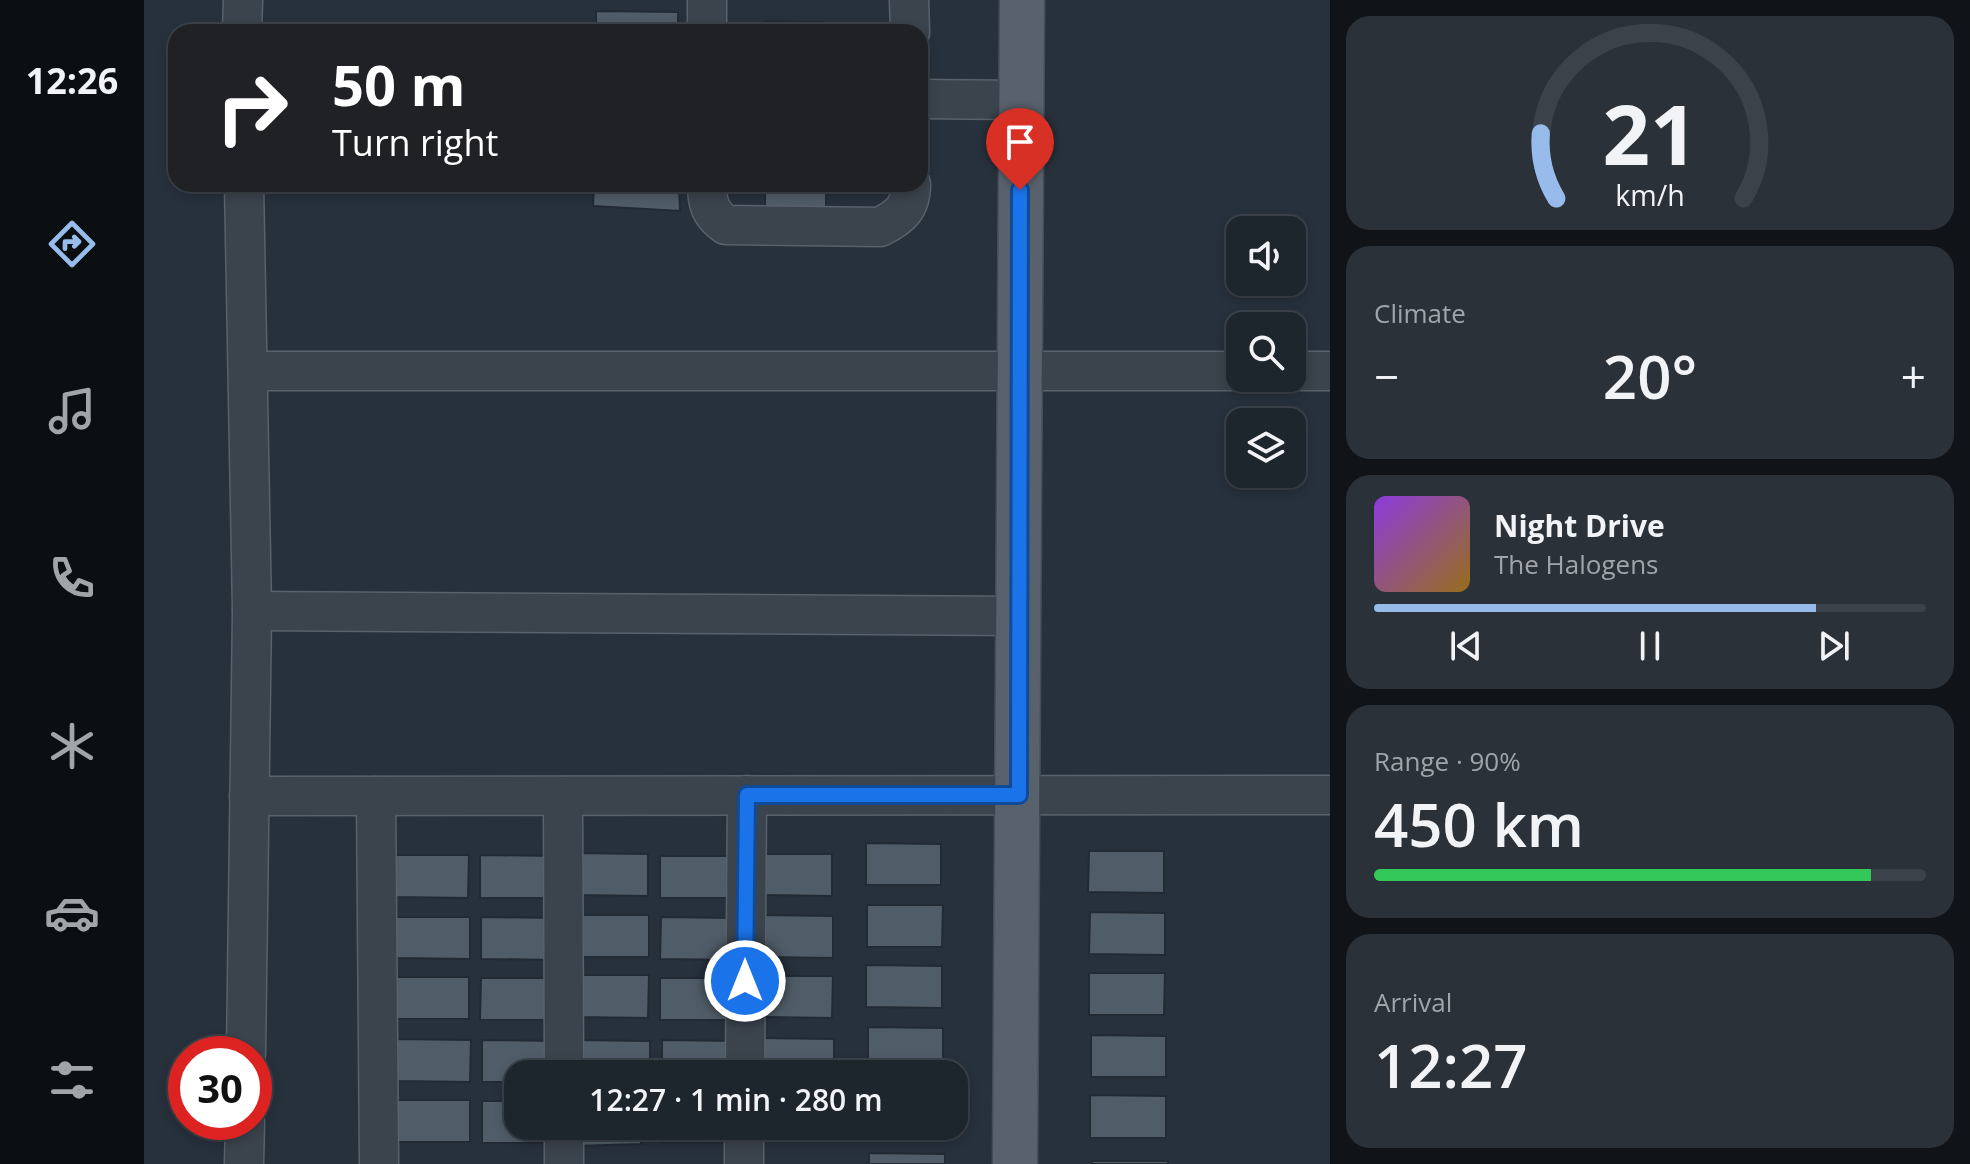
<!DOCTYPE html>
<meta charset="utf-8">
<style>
body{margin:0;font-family:"Open Sans",sans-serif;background:#2a3139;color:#f1f3f6;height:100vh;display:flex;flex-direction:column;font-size:30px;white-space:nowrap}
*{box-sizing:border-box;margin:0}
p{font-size:26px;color:#a0a5aa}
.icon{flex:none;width:44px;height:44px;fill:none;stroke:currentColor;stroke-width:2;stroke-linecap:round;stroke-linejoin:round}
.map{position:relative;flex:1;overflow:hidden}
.panel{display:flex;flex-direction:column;gap:16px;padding:16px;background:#101419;width:640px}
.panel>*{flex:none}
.hud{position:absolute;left:24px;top:24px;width:760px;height:168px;border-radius:24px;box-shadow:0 4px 12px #0003,0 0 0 2px #3b4249;background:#202124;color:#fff;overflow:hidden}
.controls{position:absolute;left:1082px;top:216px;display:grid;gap:16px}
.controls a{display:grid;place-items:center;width:80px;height:80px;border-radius:16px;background:#1d252d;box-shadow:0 4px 12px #0003,0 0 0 2px #3b4249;font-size:40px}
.speed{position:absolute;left:24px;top:1036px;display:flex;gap:16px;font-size:40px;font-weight:700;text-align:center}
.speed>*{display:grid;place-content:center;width:104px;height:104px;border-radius:50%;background:#1d252d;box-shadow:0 4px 12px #0003,0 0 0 2px #3b4249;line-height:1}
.speed .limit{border:12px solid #d22;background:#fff;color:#111}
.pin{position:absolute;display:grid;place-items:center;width:68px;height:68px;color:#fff;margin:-82px -34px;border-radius:50% 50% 50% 0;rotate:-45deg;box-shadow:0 0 8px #0007}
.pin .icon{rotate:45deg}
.me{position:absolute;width:88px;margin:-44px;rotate:0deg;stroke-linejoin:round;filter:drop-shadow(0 0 6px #0008)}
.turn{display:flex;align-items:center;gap:28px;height:168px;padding:0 32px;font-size:36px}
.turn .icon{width:104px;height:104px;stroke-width:2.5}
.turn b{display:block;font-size:56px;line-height:68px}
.big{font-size:60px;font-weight:600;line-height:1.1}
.panel .card{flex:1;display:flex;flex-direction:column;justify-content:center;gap:12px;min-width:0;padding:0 28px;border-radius:24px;background:#2a3139}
.panel .dial{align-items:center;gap:0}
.dial svg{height:208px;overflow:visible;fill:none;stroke:#3b4249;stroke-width:7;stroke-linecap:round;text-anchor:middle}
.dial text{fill:#f1f3f6;stroke:none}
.song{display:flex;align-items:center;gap:24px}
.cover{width:96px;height:96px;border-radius:12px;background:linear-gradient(135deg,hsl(270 70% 55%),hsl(40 70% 35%))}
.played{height:8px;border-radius:4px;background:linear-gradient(90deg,#97bcec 80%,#3b4249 80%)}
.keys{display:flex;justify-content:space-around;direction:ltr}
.heat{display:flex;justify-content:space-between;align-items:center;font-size:44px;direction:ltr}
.charge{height:12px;border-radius:6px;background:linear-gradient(90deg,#34c759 90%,#3b4249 0)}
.trip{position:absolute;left:360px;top:1060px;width:464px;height:80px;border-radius:24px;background:#1d252d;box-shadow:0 4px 12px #0003,0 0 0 2px #3b4249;font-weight:600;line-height:80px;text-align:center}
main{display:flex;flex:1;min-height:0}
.menu{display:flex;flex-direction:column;width:144px;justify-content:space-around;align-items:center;background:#0c0f12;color:#a0a5aa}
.menu .icon{width:56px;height:56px}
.menu .selected{color:#97bcec}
.menu b{font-size:36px;color:#f1f3f6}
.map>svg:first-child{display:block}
.building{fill:#505c67;stroke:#222a34;stroke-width:2}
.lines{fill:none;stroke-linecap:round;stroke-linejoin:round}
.minor-casing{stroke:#59616a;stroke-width:41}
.major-casing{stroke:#444c56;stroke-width:47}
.minor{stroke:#3b434c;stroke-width:38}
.major{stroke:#59626c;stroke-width:44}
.route-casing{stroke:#114b97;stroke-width:20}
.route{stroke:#1a73e8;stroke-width:14}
</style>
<main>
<nav class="menu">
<b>12:26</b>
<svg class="icon selected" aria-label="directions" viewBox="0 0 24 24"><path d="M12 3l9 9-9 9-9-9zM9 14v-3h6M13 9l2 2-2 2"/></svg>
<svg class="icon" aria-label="music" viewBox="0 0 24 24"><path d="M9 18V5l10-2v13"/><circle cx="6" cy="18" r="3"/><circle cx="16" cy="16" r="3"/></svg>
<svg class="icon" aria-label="phone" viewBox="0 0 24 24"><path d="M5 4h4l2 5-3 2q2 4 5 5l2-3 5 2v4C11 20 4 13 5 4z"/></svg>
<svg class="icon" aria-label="climate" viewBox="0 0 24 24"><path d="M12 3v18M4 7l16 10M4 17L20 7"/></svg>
<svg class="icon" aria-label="car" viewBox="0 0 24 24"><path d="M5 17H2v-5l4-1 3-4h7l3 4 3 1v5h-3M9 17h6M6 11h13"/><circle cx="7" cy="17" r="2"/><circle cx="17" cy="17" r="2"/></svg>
<svg class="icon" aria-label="filters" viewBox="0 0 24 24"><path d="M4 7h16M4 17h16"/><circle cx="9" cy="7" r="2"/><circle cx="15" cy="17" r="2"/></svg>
</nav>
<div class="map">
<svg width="1186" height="1164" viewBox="0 0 1186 1164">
<rect width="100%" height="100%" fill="#27313c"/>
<g class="building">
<polygon points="452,11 534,12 534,32 452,32"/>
<polygon points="620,21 680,22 681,32 620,32"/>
<polygon points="450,184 535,184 536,211 449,206"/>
<polygon points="621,184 682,184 682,211 621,212"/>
<polygon points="722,843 797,844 797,885 722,885"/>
<polygon points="945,851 1020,851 1020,893 944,892"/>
<polygon points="428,853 504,854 504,896 428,895"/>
<polygon points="613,854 688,854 688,896 613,895"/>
<polygon points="249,855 325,855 324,898 249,897"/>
<polygon points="336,855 412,856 412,898 336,898"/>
<rect x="516" y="856" width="75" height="42"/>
<polygon points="723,905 799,905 798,947 723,947"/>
<polygon points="946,912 1021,913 1021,955 945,954"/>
<polygon points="430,915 505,915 505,957 429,957"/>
<polygon points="614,915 689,916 689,958 613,957"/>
<polygon points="250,917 326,917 326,959 250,958"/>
<polygon points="337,917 413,918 413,960 337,959"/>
<polygon points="517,917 592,918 592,960 516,959"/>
<polygon points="722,965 798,966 798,1008 722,1007"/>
<polygon points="945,973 1021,973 1020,1015 945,1015"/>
<polygon points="429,975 505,975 504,1018 429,1017"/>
<polygon points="613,976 689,976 688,1018 613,1017"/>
<rect x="249" y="977" width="76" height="42"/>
<polygon points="337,978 412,978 412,1020 336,1020"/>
<polygon points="516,978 592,978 591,1020 516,1020"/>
<polygon points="724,1027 799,1028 799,1070 724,1069"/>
<polygon points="947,1035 1022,1036 1022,1077 947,1077"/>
<polygon points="615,1038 690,1039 690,1074 615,1074"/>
<polygon points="251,1039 327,1040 326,1082 251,1081"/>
<polygon points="338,1040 414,1041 414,1074 374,1074 374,1082 338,1082"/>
<polygon points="431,1040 506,1041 506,1074 430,1074"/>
<polygon points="518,1040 593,1041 593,1074 518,1074"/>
<polygon points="946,1095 1022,1096 1022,1138 946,1138"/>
<rect x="250" y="1100" width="76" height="42"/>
<polygon points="338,1101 374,1101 374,1126 413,1126 413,1143 338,1143"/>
<polygon points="430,1126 497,1126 497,1144 431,1146"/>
<polygon points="517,1126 593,1126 593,1143 517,1142"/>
<polygon points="614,1126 690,1126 690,1141 614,1140"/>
<polygon points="723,1126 799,1126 799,1131 723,1130"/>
<polygon points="725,1153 801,1154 801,1164 725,1164"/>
<rect x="948" y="1161" width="76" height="3"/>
</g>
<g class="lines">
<defs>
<g id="minor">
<polyline points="563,0 563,32"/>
<polyline points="765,0 766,32"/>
<polyline points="98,32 99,0"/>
<polyline points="776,99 877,100"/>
<polyline points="100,184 108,611 102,1054"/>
<path d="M563 184C563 203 566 214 582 225L736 227C756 217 767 208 767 184"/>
<polyline points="104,371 1096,371"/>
<polyline points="1148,371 1186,371"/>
<polyline points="108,611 876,616"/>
<polyline points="105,796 1186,795"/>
<polyline points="232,796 235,1164"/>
<polyline points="419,796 420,1074"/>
<polyline points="601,1074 603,795"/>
<polyline points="420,1126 420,1164"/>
<polyline points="100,1164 101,1122"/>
<polyline points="600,1164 600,1126"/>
</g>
<polyline id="major" points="871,1164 878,0"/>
</defs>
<use href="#minor" class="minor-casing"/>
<use href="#major" class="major-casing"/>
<use href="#minor" class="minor"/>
<use href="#major" class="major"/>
</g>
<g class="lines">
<defs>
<polyline id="route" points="601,981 603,795 875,795 876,190"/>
</defs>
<use href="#route" class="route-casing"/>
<use href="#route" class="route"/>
</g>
</svg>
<div class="controls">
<a><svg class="icon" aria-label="sound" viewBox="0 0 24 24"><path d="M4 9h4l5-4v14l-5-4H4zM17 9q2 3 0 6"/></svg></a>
<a><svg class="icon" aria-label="search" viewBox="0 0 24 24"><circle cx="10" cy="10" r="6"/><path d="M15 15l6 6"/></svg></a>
<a><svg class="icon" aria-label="layers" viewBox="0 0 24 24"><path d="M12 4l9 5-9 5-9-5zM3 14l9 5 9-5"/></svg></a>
</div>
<div class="speed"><div class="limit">30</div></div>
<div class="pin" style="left:876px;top:190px;background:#d93025"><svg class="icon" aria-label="arrive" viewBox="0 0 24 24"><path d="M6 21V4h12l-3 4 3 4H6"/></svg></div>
<svg class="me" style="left:601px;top:981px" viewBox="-20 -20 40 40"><circle r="17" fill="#1a73e8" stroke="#fff" stroke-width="3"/><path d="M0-11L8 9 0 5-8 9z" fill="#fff"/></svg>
<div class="trip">12:27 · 1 min · 280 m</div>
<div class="hud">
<div class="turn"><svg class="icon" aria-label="right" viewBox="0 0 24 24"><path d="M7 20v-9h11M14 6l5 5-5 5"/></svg><div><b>50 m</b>Turn right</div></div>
</div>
</div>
<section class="panel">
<div class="card dial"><svg viewBox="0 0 100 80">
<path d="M14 69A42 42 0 1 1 86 69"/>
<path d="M14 69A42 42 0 0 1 8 44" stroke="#97bcec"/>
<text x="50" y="56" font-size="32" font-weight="700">21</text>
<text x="50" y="72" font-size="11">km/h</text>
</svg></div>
<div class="card"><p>Climate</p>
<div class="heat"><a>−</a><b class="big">20°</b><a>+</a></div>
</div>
<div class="card">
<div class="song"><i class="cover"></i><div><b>Night Drive</b><p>The Halogens</p></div></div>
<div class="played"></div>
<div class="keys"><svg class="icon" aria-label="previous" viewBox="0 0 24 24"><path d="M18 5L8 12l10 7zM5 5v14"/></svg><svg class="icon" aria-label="pause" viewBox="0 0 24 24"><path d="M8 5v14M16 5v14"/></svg><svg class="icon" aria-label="next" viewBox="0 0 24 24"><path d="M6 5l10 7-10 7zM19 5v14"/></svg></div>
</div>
<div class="card"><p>Range · 90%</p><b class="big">450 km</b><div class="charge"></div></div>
<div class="card"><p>Arrival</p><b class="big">12:27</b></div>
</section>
</main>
